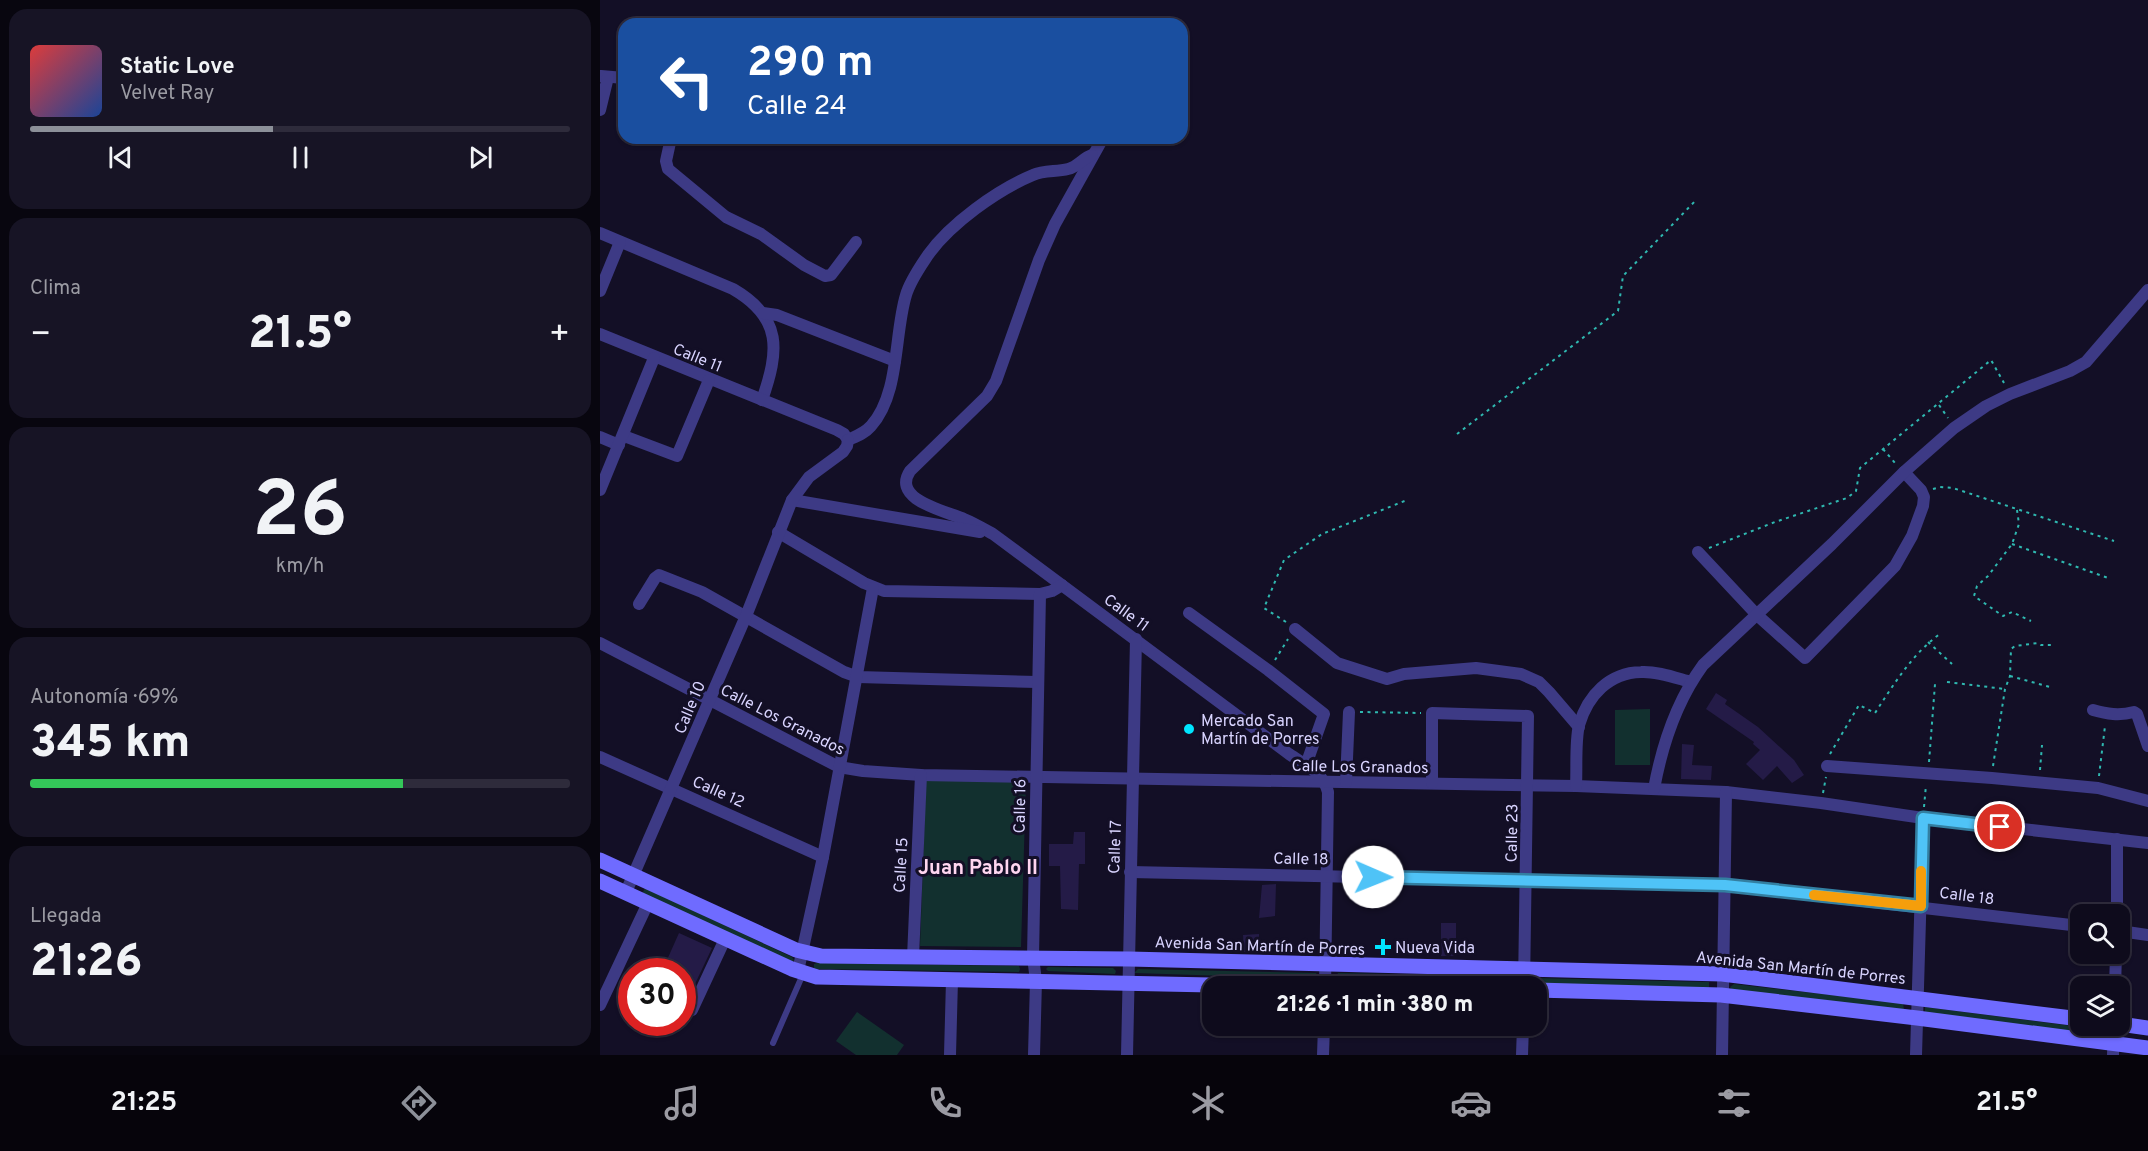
<!DOCTYPE html>
<html lang="es">
<meta charset="utf-8">
<style>
body{margin:0;font-family:Overpass,sans-serif;background:#171425;color:#f1f3f6;height:100vh;display:flex;flex-direction:column;font-size:22px;white-space:nowrap}
*{box-sizing:border-box;margin:0}
p{font-size:20px;color:#9b9ba3}
.icon{flex:none;width:33px;height:33px;fill:none;stroke:currentColor;stroke-width:2;stroke-linecap:round;stroke-linejoin:round}
.map{position:relative;flex:1;overflow:hidden}
.side{display:flex;flex-direction:column;gap:9px;padding:9px;background:#08060f;width:600px}
.side>*{flex:none}
.hud{position:absolute;left:18px;top:18px;width:570px;height:126px;border-radius:18px;box-shadow:0 2px 4px #0004,0 0 0 2px #2e2b3b;background:#1a4fa0;color:#fff;overflow:hidden}
.controls{position:absolute;left:1470px;top:904px;display:grid;gap:12px}
.controls a{display:grid;place-items:center;width:60px;height:60px;border-radius:12px;background:#0e0b1c;box-shadow:0 2px 4px #0004,0 0 0 2px #2e2b3b;font-size:30px}
.speed{position:absolute;left:18px;top:958px;display:flex;gap:12px;font-size:30px;font-weight:700;text-align:center}
.speed>*{display:grid;place-content:center;width:78px;height:78px;border-radius:50%;background:#0e0b1c;box-shadow:0 2px 4px #0004,0 0 0 2px #2e2b3b;line-height:1}
.speed .limit{border:9px solid #d22;background:#fff;color:#111}
.pin{position:absolute;display:grid;place-items:center;width:51px;height:51px;color:#fff;margin:-26px;border:3px solid #fff;border-radius:50%;box-shadow:0 2px 6px #0007}
.me{position:absolute;width:66px;margin:-33px;rotate:91deg;stroke-linejoin:round;filter:drop-shadow(0 0 4px #0008)}
.turn{display:flex;align-items:center;gap:21px;height:126px;padding:0 30px;font-size:27px}
.turn .icon{width:78px;height:78px;stroke-width:2.5}
.turn b{display:block;font-size:42px;line-height:51px}
.big{font-size:45px;font-weight:800;line-height:1.1}
.side .card{flex:1;display:flex;flex-direction:column;justify-content:center;gap:9px;min-width:0;padding:0 21px;border-radius:18px;background:#171425}
.side .dial{align-items:center;gap:0}
.dial b{font-size:78px;line-height:1}
.song{display:flex;align-items:center;gap:18px}
.cover{width:72px;height:72px;border-radius:9px;background:linear-gradient(135deg,hsl(0 70% 55%),hsl(220 70% 35%))}
.played{height:6px;border-radius:3px;background:linear-gradient(90deg,#8c9099 45%,#2e2b3b 45%)}
.keys{display:flex;justify-content:space-around;direction:ltr}
.heat{display:flex;justify-content:space-between;align-items:center;font-size:33px;direction:ltr}
.charge{height:9px;border-radius:4px;background:linear-gradient(90deg,#34c759 69%,#2e2b3b 0)}
.trip{position:absolute;left:602px;top:976px;width:345px;height:60px;border-radius:18px;background:#0e0b1c;box-shadow:0 2px 4px #0004,0 0 0 2px #2e2b3b;font-weight:800;line-height:60px;text-align:center}
.dock{display:flex;height:96px;justify-content:space-around;align-items:center;background:#06040b;color:#9b9ba3}
.dock .icon{width:42px;height:42px}
.dock .selected{color:#8c9099}
.dock b{font-size:27px;color:#f1f3f6}
main{display:flex;flex:1;min-height:0}
.map>svg:first-child{display:block}
.green{fill:#12302f}
.building{fill:#241b47}
.lines{fill:none;stroke-linecap:round;stroke-linejoin:round}
.path{stroke:#2fb8b0;stroke-width:2;stroke-dasharray:3 4.5;stroke-linecap:butt}
.lane{stroke:#3d3a85;stroke-width:6}
.street{stroke:#3d3a85;stroke-width:12}
.secondary{stroke:#6f6bff;stroke-width:15}
.route-casing{stroke:#337fa1;stroke-width:15}
.route{stroke:#4fc3f7;stroke-width:10}
.slow{stroke:#f59e0b;stroke-width:10}
.poi-dot{fill:#00e5ff;stroke:#130f26;stroke-width:2}
.labels{text-anchor:middle;stroke-width:6;stroke-linejoin:round;paint-order:stroke}
.street-label{font-size:16px;fill:#d9d4ff;stroke:#130f26}
.poi-label{font-size:16px;fill:#d9d4ff;stroke:#130f26;text-anchor:start}
.quarter-label{font-size:20px;font-weight:bold;fill:#ffd6f0;stroke:#130f26}
</style>
<main>
<section class="side">
<div class="card">
<div class="song"><i class="cover"></i><div><b>Static Love</b><p>Velvet Ray</p></div></div>
<div class="played"></div>
<div class="keys"><svg class="icon" aria-label="previous" viewBox="0 0 24 24"><path d="M18 5L8 12l10 7zM5 5v14"/></svg><svg class="icon" aria-label="pause" viewBox="0 0 24 24"><path d="M8 5v14M16 5v14"/></svg><svg class="icon" aria-label="next" viewBox="0 0 24 24"><path d="M6 5l10 7-10 7zM19 5v14"/></svg></div>
</div>
<div class="card"><p>Clima</p>
<div class="heat"><a>−</a><b class="big">21.5°</b><a>+</a></div>
</div>
<div class="card dial"><b>26</b><p>km/h</p></div>
<div class="card"><p>Autonomía · 69%</p><b class="big">345 km</b><div class="charge"></div></div>
<div class="card"><p>Llegada</p><b class="big">21:26</b></div>
</section>
<div class="map">
<svg width="1548" height="1055" viewBox="0 0 1548 1055">
<rect width="100%" height="100%" fill="#130f26"/>
<g class="green">
<polygon points="1050,709 1050,765 1015,765 1015,710"/>
<polygon points="326,779 426,782 421,947 320,946"/>
<polygon points="45,888 192,957 194,960 192,962 42,894"/>
<polygon points="217,963 419,966 420,969 419,972 217,969 214,968 214,964"/>
<polygon points="448,967 513,968 516,971 515,974 448,971 446,969"/>
<polygon points="538,969 716,973 718,976 717,979 534,973"/>
<polygon points="738,973 911,976 911,983 735,980"/>
<polygon points="935,978 1109,982 1109,989 935,984"/>
<polygon points="1134,984 1303,1003 1304,1010 1132,991 1130,987"/>
<polygon points="1325,1007 1496,1029 1501,1030 1503,1034 1500,1037 1325,1014"/>
<polygon points="257,1012 304,1045 297,1055 256,1055 236,1041"/>
</g>
<g class="building">
<polygon points="1116,693 1127,700 1125,704 1158,727 1194,760 1204,775 1192,783 1177,766 1163,780 1146,764 1160,750 1153,744 1154,742 1106,709"/>
<polygon points="1082,744 1094,745 1092,765 1112,766 1111,780 1081,779"/>
<polygon points="474,832 485,832 485,864 479,864 478,910 461,909 460,866 449,866 449,844 473,844"/>
<polygon points="676,884 675,916 659,918 662,885"/>
<rect x="841" y="923" width="15" height="33"/>
<polygon points="79,933 112,948 95,984 82,978 82,972 69,972 63,969"/>
<polygon points="659,934 659,952 644,952 643,935"/>
</g>
<g class="lines">
<g class="path">
<polyline points="1339,405 1348,418"/>
<polyline points="857,434 1018,311 1023,276 1097,199"/>
<polyline points="1283,449 1295,463"/>
<polyline points="1333,489 1340,487 1353,488 1514,541"/>
<polyline points="1417,510 1419,524 1412,544 1388,576 1377,586 1374,596 1403,616 1412,612 1431,621"/>
<polyline points="1412,544 1511,579"/>
<polyline points="1109,548 1175,522 1247,498 1256,491 1260,468 1391,360 1404,383"/>
<polyline points="686,622 664,608 684,560 722,534 807,500"/>
<polyline points="1328,642 1352,664"/>
<polyline points="675,660 688,639"/>
<polyline points="1410,676 1450,687"/>
<polyline points="1347,682 1405,689"/>
<polyline points="760,712 821,713"/>
<path d="M1230 754 1259 705 1275 713C1294 684 1312 654 1341 633"/>
<polyline points="1329,762 1335,684"/>
<polyline points="1393,766 1405,689 1410,676 1411,649 1415,646 1438,643 1441,645 1453,645"/>
<polyline points="1440,770 1442,745"/>
<polyline points="1499,776 1505,726"/>
<polyline points="1223,793 1226,777"/>
<polyline points="1324,807 1326,785"/>
</g>
<polyline class="lane" points="173,1043 203,974"/>
<g class="street">
<polyline points="1,76 24,78"/>
<polyline points="0,110 8,77"/>
<polyline points="71,138 66,161 68,169 126,217 161,234 204,265 225,276 231,275 256,242"/>
<path d="M503 138 455 224 439 260 396 381 387 396 310 471C291 500 346 511 364 519 374 523 384 529 393 534L689 754C705 765 723 772 728 792L725 987"/>
<path d="M0 233 133 289C183 318 179 351 162 400"/>
<polyline points="0,291 20,242"/>
<polyline points="163,313 177,315 295,361"/>
<polyline points="0,334 237,430 244,434 248,440"/>
<polyline points="24,436 77,456 109,380"/>
<polyline points="0,437 19,445"/>
<path d="M248 440C257 436 265 433 271 426 300 394 294 334 306 295 310 281 320 267 328 255 350 224 397 190 433 175 444 170 456 172 468 169 477 167 483 158 492 155"/>
<polyline points="0,490 54,358"/>
<polyline points="192,500 380,532"/>
<polyline points="178,532 264,583 284,591 440,594 452,591 462,585"/>
<polyline points="1098,552 1157,615 1205,658 1295,566 1312,536 1323,506 1324,497 1321,490 1304,472"/>
<polyline points="39,604 55,578 59,575 102,592 244,672 258,677 437,682"/>
<polyline points="589,613 668,670 724,714 706,765"/>
<polyline points="695,629 737,663 787,679 804,674 876,668 921,674 939,682 949,692 979,727"/>
<polyline points="0,643 239,767 263,771 321,775 976,786 1126,792 1221,803 1323,818 1548,843"/>
<path d="M1493 710C1507 714 1519 716 1534 712L1537 714 1548 746"/>
<polyline points="0,757 223,857"/>
<polyline points="1227,766 1392,778 1498,788 1548,801"/>
<polyline points="746,782 749,712"/>
<polyline points="832,783 832,713 928,716 924,987"/>
<path d="M976 786C977 768 975 742 979 725 988 695 1009 673 1041 672 1057 671 1076 678 1091 682"/>
<path d="M1054 789C1062 745 1076 702 1103 665L1232 544 1304 472 1354 428 1386 406 1410 394 1470 371 1486 362 1548 290"/>
<polyline points="530,872 1125,885 1480,926"/>
<polyline points="26,892 146,616 192,500 209,477 243,452 247,446 248,440"/>
<polyline points="1517,915 1517,839"/>
<polyline points="1520,931 1548,935"/>
<polyline points="313,957 321,775"/>
<polyline points="198,971 223,857 273,588"/>
<polyline points="1515,987 1516,954"/>
<polyline points="0,1005 48,903"/>
<polyline points="92,1010 125,939"/>
<polyline points="350,1055 352,980"/>
<polyline points="434,1055 436,981 433,957 440,594"/>
<polyline points="527,1055 536,639"/>
<polyline points="723,1055 724,1026"/>
<polyline points="922,1055 923,1026"/>
<polyline points="1122,1055 1126,792"/>
<polyline points="1316,1055 1323,818"/>
<polyline points="1513,1055 1514,1026"/>
</g>
<g class="secondary">
<polyline points="0,860 196,950 221,956 529,959 1122,974 1480,1019"/>
<polyline points="0,881 192,969 217,977 706,987"/>
<polyline points="936,990 1121,995 1317,1018 1548,1048"/>
<polyline points="1520,1024 1548,1028"/>
</g>
</g>
<g class="lines">
<defs>
<polyline id="route" points="773,877 1125,885 1321,906 1323,818 1400,827"/>
</defs>
<use href="#route" class="route-casing"/>
<use href="#route" class="route"/>
<polyline class="slow" points="1214,895 1321,906 1321,871"/>
</g>
<g class="poi-dot">
<circle cx="589" cy="729" r="6"/>
<path d="M780 938h6v6h6v6h-6v6h-6v-6h-6v-6h6z"/>
</g>
<g class="labels">
<g class="street-label">
<text transform="translate(98 357) rotate(22)" y="6">Calle 11</text>
<text transform="translate(527 612) rotate(36)" y="6">Calle 11</text>
<text transform="translate(89 707) rotate(-67)" y="6">Calle 10</text>
<text transform="translate(183 719) rotate(27)" y="6">Calle Los Granados</text>
<text transform="translate(760 766) rotate(1)" y="6">Calle Los Granados</text>
<text transform="translate(119 791) rotate(24)" y="6">Calle 12</text>
<text transform="translate(419 806) rotate(-89)" y="6">Calle 16</text>
<text transform="translate(911 833) rotate(-89)" y="6">Calle 23</text>
<text transform="translate(514 847) rotate(-88)" y="6">Calle 17</text>
<text transform="translate(701 858) rotate(1)" y="6">Calle 18</text>
<text transform="translate(300 865) rotate(-87)" y="6">Calle 15</text>
<text transform="translate(1367 895) rotate(7)" y="6">Calle 18</text>
<text transform="translate(660 945) rotate(2)" y="6">Avenida San Martín de Porres</text>
<text transform="translate(1201 967) rotate(6)" y="6">Avenida San Martín de Porres</text>
</g>
<g class="poi-label">
<text x="601" y="726">Mercado San<tspan x="601" dy="18">Martín de Porres</tspan></text>
<text x="795" y="953">Nueva Vida</text>
</g>
<g class="quarter-label">
<text x="378" y="874">Juan Pablo II</text>
</g>
</g>
</svg>
<div class="controls">
<a><svg class="icon" aria-label="search" viewBox="0 0 24 24"><circle cx="10" cy="10" r="6"/><path d="M15 15l6 6"/></svg></a>
<a><svg class="icon" aria-label="layers" viewBox="0 0 24 24"><path d="M12 4l9 5-9 5-9-5zM3 14l9 5 9-5"/></svg></a>
</div>
<div class="speed"><div class="limit">30</div></div>
<div class="pin" style="left:1400px;top:827px;background:#d93025"><svg class="icon" aria-label="arrive" viewBox="0 0 24 24"><path d="M6 21V4h12l-3 4 3 4H6"/></svg></div>
<svg class="me" style="left:773px;top:877px" viewBox="-20 -20 40 40"><circle r="19" fill="#fff"/><path d="M0-13L10 11 0 6-10 11z" fill="#4fc3f7"/></svg>
<div class="trip">21:26 · 1 min · 380 m</div>
<div class="hud">
<div class="turn"><svg class="icon" aria-label="left" viewBox="0 0 24 24"><path d="M17 20v-9H6M10 6l-5 5 5 5"/></svg><div><b>290 m</b>Calle 24</div></div>
</div>
</div>
</main>
<nav class="dock">
<b>21:25</b>
<svg class="icon selected" aria-label="directions" viewBox="0 0 24 24"><path d="M12 3l9 9-9 9-9-9zM9 14v-3h6M13 9l2 2-2 2"/></svg>
<svg class="icon" aria-label="music" viewBox="0 0 24 24"><path d="M9 18V5l10-2v13"/><circle cx="6" cy="18" r="3"/><circle cx="16" cy="16" r="3"/></svg>
<svg class="icon" aria-label="phone" viewBox="0 0 24 24"><path d="M5 4h4l2 5-3 2q2 4 5 5l2-3 5 2v4C11 20 4 13 5 4z"/></svg>
<svg class="icon" aria-label="climate" viewBox="0 0 24 24"><path d="M12 3v18M4 7l16 10M4 17L20 7"/></svg>
<svg class="icon" aria-label="car" viewBox="0 0 24 24"><path d="M5 17H2v-5l4-1 3-4h7l3 4 3 1v5h-3M9 17h6M6 11h13"/><circle cx="7" cy="17" r="2"/><circle cx="17" cy="17" r="2"/></svg>
<svg class="icon" aria-label="filters" viewBox="0 0 24 24"><path d="M4 7h16M4 17h16"/><circle cx="9" cy="7" r="2"/><circle cx="15" cy="17" r="2"/></svg>
<b>21.5°</b>
</nav>
